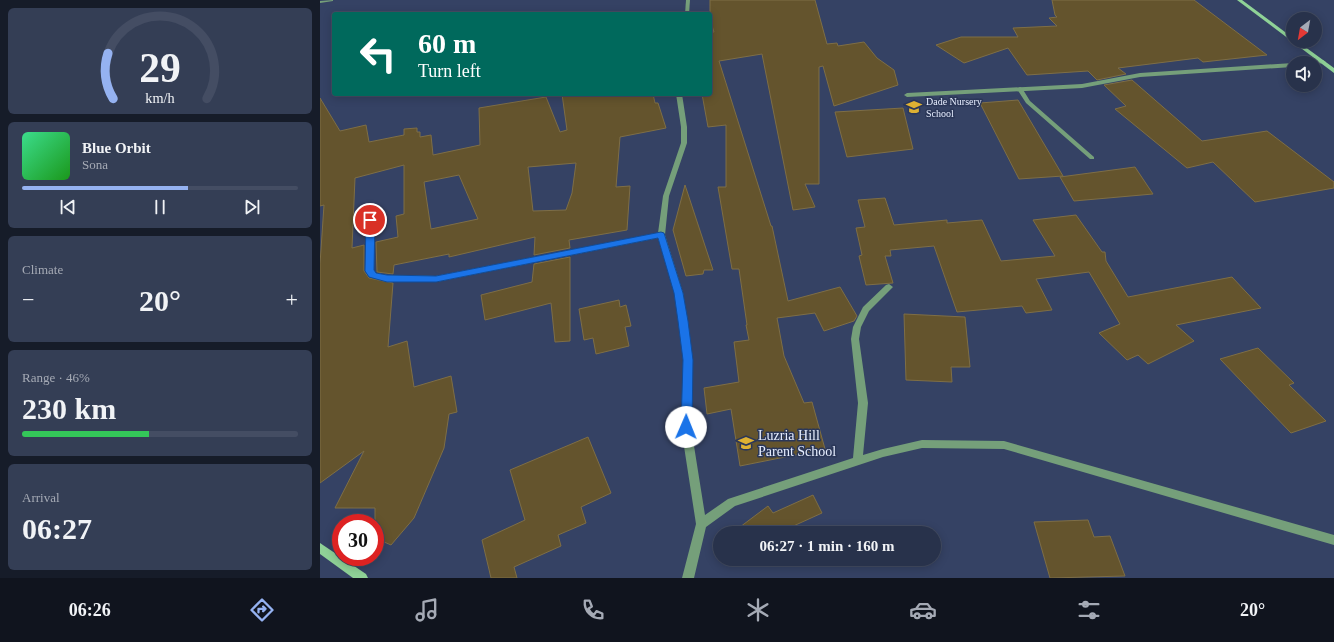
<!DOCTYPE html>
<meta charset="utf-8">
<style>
body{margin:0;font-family:"Times New Roman",serif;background:#343e55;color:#f1f3f6;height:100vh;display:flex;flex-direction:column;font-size:15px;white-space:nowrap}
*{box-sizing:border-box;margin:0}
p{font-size:13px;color:#a5aab5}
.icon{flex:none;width:22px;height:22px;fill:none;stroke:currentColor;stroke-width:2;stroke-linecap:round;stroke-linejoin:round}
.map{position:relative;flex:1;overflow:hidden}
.panel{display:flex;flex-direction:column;gap:8px;padding:8px;background:#161c29;width:320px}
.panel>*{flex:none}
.banner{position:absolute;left:12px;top:12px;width:380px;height:84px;border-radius:4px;box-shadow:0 2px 10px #0003,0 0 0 1px #444d63;background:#00695c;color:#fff;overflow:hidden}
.needle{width:26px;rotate:211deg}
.fabs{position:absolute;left:966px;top:12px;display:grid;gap:8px}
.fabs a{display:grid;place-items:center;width:36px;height:36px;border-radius:50%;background:#28324b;box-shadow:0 2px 10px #0003,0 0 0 1px #444d63;font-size:20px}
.speed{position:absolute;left:12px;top:514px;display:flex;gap:8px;font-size:20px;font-weight:700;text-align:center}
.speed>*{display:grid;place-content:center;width:52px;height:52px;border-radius:50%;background:#28324b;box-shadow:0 2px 10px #0003,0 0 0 1px #444d63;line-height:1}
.speed .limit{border:6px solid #d22;background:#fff;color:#111}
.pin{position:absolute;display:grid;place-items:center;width:34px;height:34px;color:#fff;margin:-17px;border:2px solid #fff;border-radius:50%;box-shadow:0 1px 4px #0007}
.me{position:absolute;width:44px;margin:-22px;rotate:1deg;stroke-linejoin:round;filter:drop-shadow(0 0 3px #0008)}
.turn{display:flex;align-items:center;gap:14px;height:84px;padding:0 20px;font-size:18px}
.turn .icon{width:52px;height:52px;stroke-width:2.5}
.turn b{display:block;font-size:28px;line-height:34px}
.big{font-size:30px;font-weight:600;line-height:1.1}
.panel .widget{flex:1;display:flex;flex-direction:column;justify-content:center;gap:6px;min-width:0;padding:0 14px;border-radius:6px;background:#343e55}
.panel .dial{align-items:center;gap:0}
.dial svg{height:104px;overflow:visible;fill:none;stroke:#444d63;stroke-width:7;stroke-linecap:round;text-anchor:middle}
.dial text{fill:#f1f3f6;stroke:none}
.song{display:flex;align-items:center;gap:12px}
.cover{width:48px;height:48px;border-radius:6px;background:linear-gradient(135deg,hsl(150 70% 55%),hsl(120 70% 35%))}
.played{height:4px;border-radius:2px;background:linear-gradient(90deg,#95b2f1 60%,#444d63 60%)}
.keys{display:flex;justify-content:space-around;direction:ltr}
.heat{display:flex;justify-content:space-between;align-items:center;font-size:22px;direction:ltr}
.charge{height:6px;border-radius:3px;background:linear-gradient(90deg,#34c759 46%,#444d63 0)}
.trip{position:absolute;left:393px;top:526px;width:228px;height:40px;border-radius:20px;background:#28324b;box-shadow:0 2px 10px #0003,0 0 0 1px #444d63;font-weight:600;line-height:40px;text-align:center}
.tabs{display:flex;height:64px;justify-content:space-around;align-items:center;background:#10141e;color:#a5aab5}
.tabs .icon{width:28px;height:28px}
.tabs .selected{color:#95b2f1}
.tabs b{font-size:18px;color:#f1f3f6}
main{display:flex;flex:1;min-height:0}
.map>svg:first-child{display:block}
.building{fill:#64542d;stroke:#7e6e46;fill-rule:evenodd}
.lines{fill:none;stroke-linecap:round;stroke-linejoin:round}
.lane{fill:#759f7a;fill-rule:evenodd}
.street{fill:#759f7a;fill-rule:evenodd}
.secondary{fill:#8fd297;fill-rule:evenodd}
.route{fill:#1a73e8;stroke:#114b97}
.labels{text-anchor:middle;stroke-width:3;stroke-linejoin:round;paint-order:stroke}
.far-poi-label{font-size:10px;fill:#e7eeff;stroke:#2b3758;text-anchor:start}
.near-poi-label{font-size:14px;fill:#e7eeff;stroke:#2b3758;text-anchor:start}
</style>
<main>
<section class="panel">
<div class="widget dial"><svg viewBox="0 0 100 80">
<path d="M14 69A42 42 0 1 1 86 69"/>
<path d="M14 69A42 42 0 0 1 10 34" stroke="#95b2f1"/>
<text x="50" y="56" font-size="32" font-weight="700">29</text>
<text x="50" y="72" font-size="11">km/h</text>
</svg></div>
<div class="widget">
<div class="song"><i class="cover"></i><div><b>Blue Orbit</b><p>Sona</p></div></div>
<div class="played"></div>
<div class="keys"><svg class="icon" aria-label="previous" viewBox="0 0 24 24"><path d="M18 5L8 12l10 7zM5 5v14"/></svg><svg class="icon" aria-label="pause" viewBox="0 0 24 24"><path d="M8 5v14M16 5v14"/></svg><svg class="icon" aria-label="next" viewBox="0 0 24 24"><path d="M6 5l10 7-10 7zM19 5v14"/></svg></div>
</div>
<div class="widget"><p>Climate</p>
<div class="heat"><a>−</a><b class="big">20°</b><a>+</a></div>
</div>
<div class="widget"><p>Range · 46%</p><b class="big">230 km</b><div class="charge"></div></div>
<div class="widget"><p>Arrival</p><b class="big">06:27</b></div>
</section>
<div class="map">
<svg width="1014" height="578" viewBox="0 0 1014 578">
<rect width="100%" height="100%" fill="#354264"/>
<g class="building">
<polygon points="390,0 495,0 507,44 517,43 518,46 544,42 557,58 574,70 578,85 514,106 503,66 499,67 499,184 485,184 495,207 473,210 442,54 399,61 451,226 452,226 468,301 520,287 537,316 534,321 504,331 495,313 457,318 464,356 484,403 492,402 505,449 420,466 411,409 387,414 384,388 419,382 414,342 429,340 426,325 427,325 419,269 412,269 398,187 406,187 406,125 388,127 382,94 390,94 390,32 394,32 390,19"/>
<polygon points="732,0 874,0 947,55 883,62 878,58 798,68 806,74 777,80 768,71 707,75 688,48 644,63 616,45 641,37 698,37 693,28 737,26 729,18 737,17 735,15"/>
<polygon points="812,80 882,141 947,131 1014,182 1014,188 935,202 893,162 867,168 795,109 806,106 784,85"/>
<path d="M242 94H333L335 103H338L346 128 300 137 296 187 310 186 307 230 249 240 250 248 214 255 215 237 129 257V254L74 265 73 274 57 272 56 242 78 237 76 216 84 214V165L35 178 32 248 44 245V271L49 278 73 283 68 347 87 341 94 387 131 376 137 412 129 414 124 448 94 518 71 545 55 538V508H15L44 451 0 483V264L4 205 0 206V98L20 131 46 125 49 142 84 135V129L97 128V132H100V137L111 135 113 155 160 145 159 108 226 97 240 132 247 130ZM256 163 252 193 246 210 213 211 208 167ZM139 175 158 219 111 229 104 182Z"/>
<polygon points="698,100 743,176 699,179 660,103"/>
<polygon points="583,108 593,149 527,157 515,112"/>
<polygon points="815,167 833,194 754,201 740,177"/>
<polygon points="365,185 393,270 384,270 383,274 366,276 353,230"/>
<polygon points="565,198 574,225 627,220 627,223 662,220 681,261 735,256 713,220 756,215 782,252 785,252 786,261 808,297 912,277 941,308 856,325 874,341 828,364 818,355 807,360 779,333 800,324 769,272 716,279 732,310 706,313 702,306 637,312 614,246 570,250 571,256 565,256 573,283 546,285 539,256 542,255 536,228 545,227 538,200"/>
<polygon points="250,257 250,341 235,342 231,303 165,320 161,295 212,282 214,264"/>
<polygon points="299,300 300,307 306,305 311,326 305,327 309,346 276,354 273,338 264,340 259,309"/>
<polygon points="584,314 645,317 650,367 631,367 632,382 586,380"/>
<polygon points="938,348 974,383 969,385 1006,421 971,433 900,359"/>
<polygon points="268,437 291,493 261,507 266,523 238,535 241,546 194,567 197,578 171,578 162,540 205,520 190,470"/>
<polygon points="493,495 502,513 458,533 407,533 420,527 448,506 453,513"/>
<polygon points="768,520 774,537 790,536 805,576 730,578 714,522"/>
</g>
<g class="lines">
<polygon class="lane" points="700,87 702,88 710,101 774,157 774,159 770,159 706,103 697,89"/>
<g class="street">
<polygon points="13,0 13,1 0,3 0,1"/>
<polygon points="366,0 370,0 369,14 365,14"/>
<polygon points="1003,60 1006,62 1005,63 995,64 995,63 989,63 992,61"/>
<polygon points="973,63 973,67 820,77 762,88 587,97 584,95 587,93 762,84 820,73"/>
<polygon points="356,94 362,94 367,127 367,143 349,196 345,235 363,293 367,321 372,360 371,427 385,515 408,499 533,458 538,403 531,339 533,327 543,307 566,285 569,284 573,287 549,311 541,327 539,339 548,403 543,455 563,449 602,440 684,441 1014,535 1014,545 684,449 602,448 563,457 415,506 386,527 374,578 362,578 376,524 361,427 364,360 359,321 355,293 338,238 116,282 67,281 50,277 46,271 46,220 50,218 54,220 54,271 56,273 67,275 116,276 338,233 343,196 361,143 361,127"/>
</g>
<g class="secondary">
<polygon points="917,0 922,0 973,38 973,41 977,41 1014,68 1014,73"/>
<polygon points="0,543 46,574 48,578 33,578 0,554"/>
</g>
</g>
<polygon class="route" points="50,218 55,220 54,270 56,273 67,275 116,276 341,232 344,233 363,293 368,321 373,360 372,427 370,430 366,432 363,430 361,427 363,360 358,321 354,293 338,238 116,282 67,282 49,277 45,271 46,220"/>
<defs>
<symbol id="school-bare" viewBox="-9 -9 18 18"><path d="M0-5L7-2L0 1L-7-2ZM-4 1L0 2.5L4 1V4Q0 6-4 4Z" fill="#deb133" stroke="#2b3758" stroke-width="2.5" paint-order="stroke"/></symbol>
</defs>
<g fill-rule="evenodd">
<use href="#school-bare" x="583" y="96" width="22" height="22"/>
<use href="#school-bare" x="415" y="432" width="22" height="22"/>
</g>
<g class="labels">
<g class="far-poi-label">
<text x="606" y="105">Dade Nursery<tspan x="606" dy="12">School</tspan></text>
</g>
<g class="near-poi-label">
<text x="438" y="440">Luzria Hill<tspan x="438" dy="16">Parent School</tspan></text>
</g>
</g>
</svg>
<div class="fabs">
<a><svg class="needle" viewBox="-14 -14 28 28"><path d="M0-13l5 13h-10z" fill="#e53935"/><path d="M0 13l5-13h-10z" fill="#a5aab5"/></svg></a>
<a><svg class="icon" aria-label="sound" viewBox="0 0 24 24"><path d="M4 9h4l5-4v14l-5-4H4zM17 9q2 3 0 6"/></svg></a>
</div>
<div class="speed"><div class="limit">30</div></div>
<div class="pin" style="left:50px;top:220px;background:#d93025"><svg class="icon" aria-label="arrive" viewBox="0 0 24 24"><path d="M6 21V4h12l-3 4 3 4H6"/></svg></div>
<svg class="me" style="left:366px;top:427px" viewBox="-20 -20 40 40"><circle r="19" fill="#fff"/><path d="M0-13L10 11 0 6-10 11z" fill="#1a73e8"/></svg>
<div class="trip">06:27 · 1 min · 160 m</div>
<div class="banner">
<div class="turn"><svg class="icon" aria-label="left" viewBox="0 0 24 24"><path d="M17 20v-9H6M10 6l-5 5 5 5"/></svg><div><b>60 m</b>Turn left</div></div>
</div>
</div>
</main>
<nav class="tabs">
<b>06:26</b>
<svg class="icon selected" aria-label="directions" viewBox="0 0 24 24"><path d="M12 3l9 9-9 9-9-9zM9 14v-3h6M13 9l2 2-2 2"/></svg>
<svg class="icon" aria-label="music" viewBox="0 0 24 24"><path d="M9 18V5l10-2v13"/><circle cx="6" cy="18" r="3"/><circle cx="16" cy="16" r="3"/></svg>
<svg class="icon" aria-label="phone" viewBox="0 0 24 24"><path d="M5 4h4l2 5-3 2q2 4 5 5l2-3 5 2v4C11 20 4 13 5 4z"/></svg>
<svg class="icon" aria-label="climate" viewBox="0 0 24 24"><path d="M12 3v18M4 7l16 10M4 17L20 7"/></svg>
<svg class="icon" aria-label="car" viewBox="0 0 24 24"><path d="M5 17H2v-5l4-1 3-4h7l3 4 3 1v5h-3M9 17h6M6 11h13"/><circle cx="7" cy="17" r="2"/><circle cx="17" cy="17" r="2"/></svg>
<svg class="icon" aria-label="filters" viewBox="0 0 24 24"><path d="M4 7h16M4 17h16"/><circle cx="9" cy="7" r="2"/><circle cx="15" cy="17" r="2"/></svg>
<b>20°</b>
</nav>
